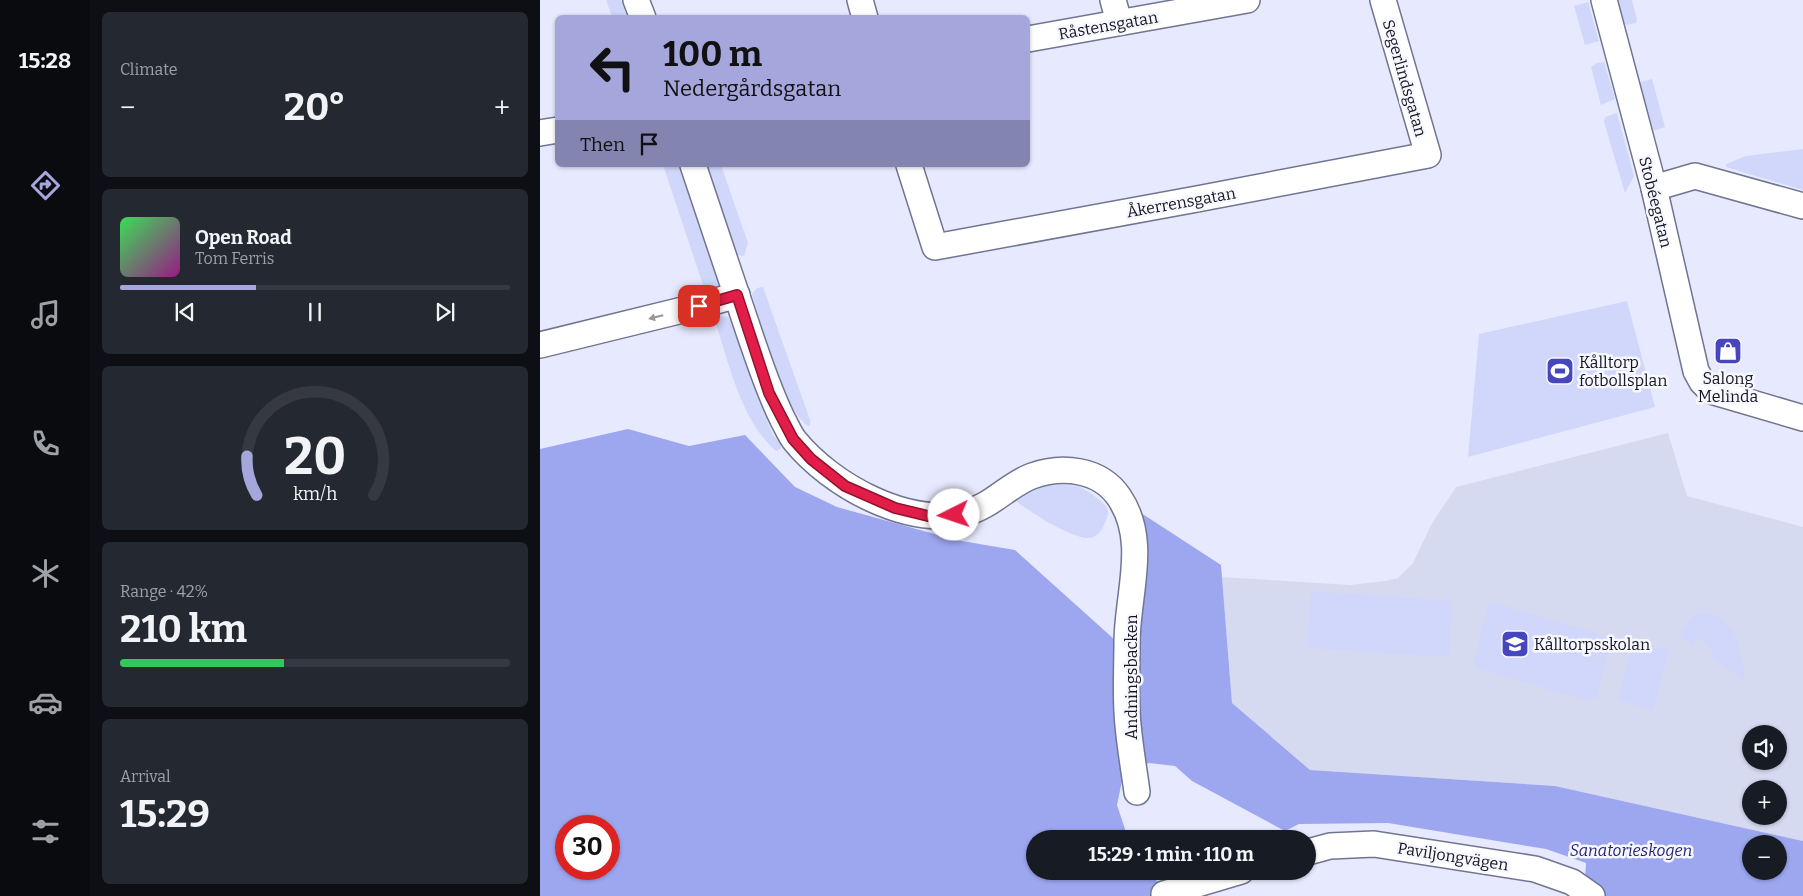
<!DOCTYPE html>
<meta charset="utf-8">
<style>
body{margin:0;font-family:Bitter,serif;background:#242831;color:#f1f3f6;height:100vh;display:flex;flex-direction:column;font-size:19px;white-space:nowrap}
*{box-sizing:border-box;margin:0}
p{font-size:16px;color:#9ea1a6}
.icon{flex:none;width:28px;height:28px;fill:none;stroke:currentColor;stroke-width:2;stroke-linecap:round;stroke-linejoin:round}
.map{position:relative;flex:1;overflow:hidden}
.panel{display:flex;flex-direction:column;gap:12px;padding:12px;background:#0d0f14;width:450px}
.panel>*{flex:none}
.top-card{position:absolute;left:15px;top:15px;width:475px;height:152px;border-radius:8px;box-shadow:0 1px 4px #0004;background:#a4a6dc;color:#111;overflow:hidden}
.buttons{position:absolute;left:1202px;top:725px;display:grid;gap:10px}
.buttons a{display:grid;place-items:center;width:45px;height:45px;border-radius:50%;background:#171b24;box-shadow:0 1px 4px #0004;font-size:25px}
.speed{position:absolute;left:15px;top:815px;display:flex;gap:10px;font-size:25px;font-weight:700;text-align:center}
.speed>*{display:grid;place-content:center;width:65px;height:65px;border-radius:50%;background:#171b24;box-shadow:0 1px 4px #0004;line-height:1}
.speed .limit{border:8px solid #d22;background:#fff;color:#111}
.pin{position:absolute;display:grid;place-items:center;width:42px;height:42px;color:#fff;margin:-21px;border-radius:10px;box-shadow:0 2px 8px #0006}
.me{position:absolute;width:55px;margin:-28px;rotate:266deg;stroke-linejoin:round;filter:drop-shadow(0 0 4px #0008)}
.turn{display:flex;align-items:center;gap:18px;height:105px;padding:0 25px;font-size:22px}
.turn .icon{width:65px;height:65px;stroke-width:2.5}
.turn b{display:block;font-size:35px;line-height:42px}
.then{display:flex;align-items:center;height:48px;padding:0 25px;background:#0003;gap:10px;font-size:19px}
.big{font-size:38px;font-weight:700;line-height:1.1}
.panel .tile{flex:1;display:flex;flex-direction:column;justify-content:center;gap:8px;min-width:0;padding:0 18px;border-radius:8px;background:#242831}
.panel .dial{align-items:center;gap:0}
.dial svg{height:130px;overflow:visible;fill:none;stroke:#363941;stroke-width:7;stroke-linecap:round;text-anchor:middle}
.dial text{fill:#f1f3f6;stroke:none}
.song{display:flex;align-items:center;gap:15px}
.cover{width:60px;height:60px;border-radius:8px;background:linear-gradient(135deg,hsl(130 70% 55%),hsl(310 70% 35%))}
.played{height:5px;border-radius:2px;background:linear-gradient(90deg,#a4a6dc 35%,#363941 35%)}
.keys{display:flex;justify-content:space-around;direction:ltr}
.heat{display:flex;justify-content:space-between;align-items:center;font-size:28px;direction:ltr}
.charge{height:8px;border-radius:4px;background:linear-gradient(90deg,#34c759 42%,#363941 0)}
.trip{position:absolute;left:486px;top:830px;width:290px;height:50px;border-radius:25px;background:#171b24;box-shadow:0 1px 4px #0004;font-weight:700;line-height:50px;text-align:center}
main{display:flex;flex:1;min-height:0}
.menu{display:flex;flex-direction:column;width:90px;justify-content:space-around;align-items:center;background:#090b0e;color:#9ea1a6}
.menu .icon{width:35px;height:35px}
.menu .active{color:#a4a6dc}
.menu b{font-size:22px;color:#f1f3f6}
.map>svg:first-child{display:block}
.built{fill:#d6daf1;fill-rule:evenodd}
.green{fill:#d0d7fa}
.forest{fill:#9ca7f0;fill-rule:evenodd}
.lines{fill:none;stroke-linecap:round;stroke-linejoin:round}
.minor-casing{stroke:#707591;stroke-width:28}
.minor{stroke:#fff;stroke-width:25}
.oneway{fill:#96969b}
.route-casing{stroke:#92132f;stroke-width:12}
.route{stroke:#e11d48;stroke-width:9}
.labels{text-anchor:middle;stroke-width:5;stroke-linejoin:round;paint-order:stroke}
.street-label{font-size:16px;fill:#151621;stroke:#f7f8ff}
.poi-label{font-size:16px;fill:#151621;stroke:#f7f8ff;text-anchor:start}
.park-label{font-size:16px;font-style:italic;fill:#272477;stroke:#f7f8ff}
</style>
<main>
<nav class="menu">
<b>15:28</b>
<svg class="icon active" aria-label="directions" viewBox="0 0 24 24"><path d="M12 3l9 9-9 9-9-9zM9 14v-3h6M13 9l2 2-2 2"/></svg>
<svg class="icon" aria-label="music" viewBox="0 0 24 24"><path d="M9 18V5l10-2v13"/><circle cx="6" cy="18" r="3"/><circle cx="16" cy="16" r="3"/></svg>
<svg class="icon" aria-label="phone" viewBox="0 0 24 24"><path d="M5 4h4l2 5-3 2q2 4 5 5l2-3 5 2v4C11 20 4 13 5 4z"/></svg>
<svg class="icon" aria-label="climate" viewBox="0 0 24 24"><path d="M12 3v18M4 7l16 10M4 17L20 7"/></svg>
<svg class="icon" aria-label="car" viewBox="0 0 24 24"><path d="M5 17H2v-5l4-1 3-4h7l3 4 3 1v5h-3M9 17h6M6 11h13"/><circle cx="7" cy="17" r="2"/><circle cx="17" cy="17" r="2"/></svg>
<svg class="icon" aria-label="filters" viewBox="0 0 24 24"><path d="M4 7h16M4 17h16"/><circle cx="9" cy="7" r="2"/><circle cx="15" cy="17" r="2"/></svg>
</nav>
<section class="panel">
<div class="tile"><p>Climate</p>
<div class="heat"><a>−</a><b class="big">20°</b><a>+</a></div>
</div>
<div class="tile">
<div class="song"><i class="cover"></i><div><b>Open Road</b><p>Tom Ferris</p></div></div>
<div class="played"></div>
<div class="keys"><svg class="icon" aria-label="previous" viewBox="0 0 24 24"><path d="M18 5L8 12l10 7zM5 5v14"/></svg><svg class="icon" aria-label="pause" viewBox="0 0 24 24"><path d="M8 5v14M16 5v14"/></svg><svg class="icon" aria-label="next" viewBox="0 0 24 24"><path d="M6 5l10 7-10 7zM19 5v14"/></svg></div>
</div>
<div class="tile dial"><svg viewBox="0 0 100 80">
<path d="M14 69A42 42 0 1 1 86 69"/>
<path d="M14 69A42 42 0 0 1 8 45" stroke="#a4a6dc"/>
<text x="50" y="56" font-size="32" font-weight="700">20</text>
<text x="50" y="72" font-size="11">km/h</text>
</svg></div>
<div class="tile"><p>Range · 42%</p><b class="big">210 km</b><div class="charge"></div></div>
<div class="tile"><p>Arrival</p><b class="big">15:29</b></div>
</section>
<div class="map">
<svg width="1263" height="896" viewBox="0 0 1263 896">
<rect width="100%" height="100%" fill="#e7eafe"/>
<path class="built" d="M1128 433 1147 496 1263 527V841L1015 786 770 770 692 703 682 577 811 585 845 581 858 578 873 563 892 523 916 487ZM1211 734H1239V761H1211ZM1211 789H1239V816H1211Z"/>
<g class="green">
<polygon points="66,0 81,0 87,17 72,17"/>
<path d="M1075 0H1092L1097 20 1096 23 1087 25C1078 21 1078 9 1075 0Z"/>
<polygon points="1048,2 1059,41 1045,45 1034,6"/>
<polygon points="1064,62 1075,99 1061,105 1051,67 1057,63"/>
<polygon points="1112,79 1125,127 1110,132 1097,83"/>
<polygon points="1077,113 1094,176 1085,193 1064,122 1065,117"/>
<polygon points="1263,149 1263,190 1186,167 1186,164 1206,156"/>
<polygon points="123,165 140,165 178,279 177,290 166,294"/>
<polygon points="167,165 181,165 208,243 204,256 197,255"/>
<path d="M223 287 270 420V425L268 426C242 408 222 325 212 294L217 288Z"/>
<polygon points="1087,301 1115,407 928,457 939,334"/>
<path d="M179 316 188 317 195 328 217 395 233 435 242 445 240 449 236 451C201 421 189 363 175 321Z"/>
<path d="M517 485C523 485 531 485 537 486 545 489 568 503 568 512 568 516 565 523 563 527 560 533 556 537 549 538 534 540 486 510 475 500L491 489Z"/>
<polygon points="771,591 913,601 909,657 767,648"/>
<polygon points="955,603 1065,636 1071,643 1056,697 1048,701 936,668 934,661 948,606"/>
<path d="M1160 613C1194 611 1205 654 1204 680L1170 656 1173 650 1157 638 1152 645 1140 636C1144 625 1149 618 1160 613Z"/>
<polygon points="1094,640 1130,650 1113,710 1077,700"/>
</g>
<path class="forest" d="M88 429 149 446 205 435 255 487 297 507 416 540 475 550 575 640 597 621 601 513 681 565 692 703 770 770 1015 786 1263 841V896H1044L1046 863 1006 849 848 823 759 824 745 831 652 781 635 766 609 763 583 776 577 805 587 835 590 839H495V871H614L620 894 618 896H0V449ZM26 826H69V869H26ZM1211 844H1239V871H1211Z"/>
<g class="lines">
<defs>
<g id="minor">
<polyline points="96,0 103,18"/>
<polyline points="320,0 325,18"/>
<polyline points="573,0 579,22"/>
<polyline points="1064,0 1114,188 1156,371 1162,382 1171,391 1263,418"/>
<polyline points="488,39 707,0"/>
<polyline points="0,133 18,130"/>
<path d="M153 165C172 222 191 278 210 335 220 364 229 392 243 420 247 427 250 435 255 441 291 485 366 527 425 513 451 507 468 485 492 476 522 465 560 469 579 497 609 541 587 594 587 643 587 670 585 698 588 725 590 747 594 770 597 792"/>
<polyline points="369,165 395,247 657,199 888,155 843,0"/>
<polyline points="1114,188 1155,176 1263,206"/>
<polyline points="0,345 159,306 197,295"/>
<polyline points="768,852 790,846 834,844 995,869 1032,882 1052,896"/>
<polyline points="624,894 701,871"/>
</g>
</defs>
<use href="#minor" class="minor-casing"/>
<use href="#minor" class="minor"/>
</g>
<defs><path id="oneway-solid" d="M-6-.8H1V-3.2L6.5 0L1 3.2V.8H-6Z" transform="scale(1.25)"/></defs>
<use class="oneway" href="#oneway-solid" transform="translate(116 317) rotate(166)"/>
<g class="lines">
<defs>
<polyline id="route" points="159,306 197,295 229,393 253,439 271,459 305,486 355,508 388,516 414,515"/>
</defs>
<use href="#route" class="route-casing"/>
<use href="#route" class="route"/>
</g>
<defs>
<symbol id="shop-square" viewBox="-11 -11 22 22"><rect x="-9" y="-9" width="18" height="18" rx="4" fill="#4747bd" stroke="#f7f8ff"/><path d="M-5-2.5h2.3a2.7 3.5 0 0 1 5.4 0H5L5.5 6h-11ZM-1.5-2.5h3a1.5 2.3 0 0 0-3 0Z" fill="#fff"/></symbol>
<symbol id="stadium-square" viewBox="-11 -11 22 22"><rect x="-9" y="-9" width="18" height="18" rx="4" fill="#4747bd" stroke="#f7f8ff"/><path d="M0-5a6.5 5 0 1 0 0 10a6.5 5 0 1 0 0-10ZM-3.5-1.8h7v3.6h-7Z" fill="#fff"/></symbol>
<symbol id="school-square" viewBox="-11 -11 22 22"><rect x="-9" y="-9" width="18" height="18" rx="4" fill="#4747bd" stroke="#f7f8ff"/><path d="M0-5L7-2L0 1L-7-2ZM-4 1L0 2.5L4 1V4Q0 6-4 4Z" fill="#fff"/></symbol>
</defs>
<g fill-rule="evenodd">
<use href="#shop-square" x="1172" y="335" width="32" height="32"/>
<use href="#stadium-square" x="1004" y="355" width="32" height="32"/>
<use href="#school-square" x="959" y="628" width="32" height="32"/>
</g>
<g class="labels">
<g class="street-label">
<text transform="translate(568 25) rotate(-10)" y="6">Råstensgatan</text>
<text transform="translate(865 78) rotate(74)" y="6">Segerlindsgatan</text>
<text transform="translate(641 202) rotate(-10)" y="6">Åkerrensgatan</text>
<text transform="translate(1116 202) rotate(76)" y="6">Stobéegatan</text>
<text transform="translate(591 677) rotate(-90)" y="6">Andningsbacken</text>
<text transform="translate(913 856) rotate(9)" y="6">Paviljongvägen</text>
</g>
<g class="poi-label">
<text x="1039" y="368">Kålltorp<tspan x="1039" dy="18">fotbollsplan</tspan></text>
<text x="1188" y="384" text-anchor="middle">Salong<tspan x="1188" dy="18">Melinda</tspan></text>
<text x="994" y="650">Kålltorpsskolan</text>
</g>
<g class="park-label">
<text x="1091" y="856">Sanatorieskogen</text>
</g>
</g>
</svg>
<div class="buttons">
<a><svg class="icon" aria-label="sound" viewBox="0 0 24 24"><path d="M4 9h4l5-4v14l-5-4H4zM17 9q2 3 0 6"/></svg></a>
<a>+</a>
<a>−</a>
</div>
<div class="speed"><div class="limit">30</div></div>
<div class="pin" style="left:159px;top:306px;background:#d93025"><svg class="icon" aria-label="arrive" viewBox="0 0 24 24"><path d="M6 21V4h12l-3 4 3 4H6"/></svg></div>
<svg class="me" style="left:414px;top:515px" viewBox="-20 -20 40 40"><circle r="19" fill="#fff"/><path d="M0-13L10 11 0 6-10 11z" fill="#e11d48"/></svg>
<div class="trip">15:29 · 1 min · 110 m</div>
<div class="top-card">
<div class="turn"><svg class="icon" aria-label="left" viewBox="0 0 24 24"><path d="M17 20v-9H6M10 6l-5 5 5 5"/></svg><div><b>100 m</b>Nedergårdsgatan</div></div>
<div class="then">Then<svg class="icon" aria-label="arrive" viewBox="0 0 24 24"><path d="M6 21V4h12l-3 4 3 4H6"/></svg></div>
</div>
</div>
</main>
